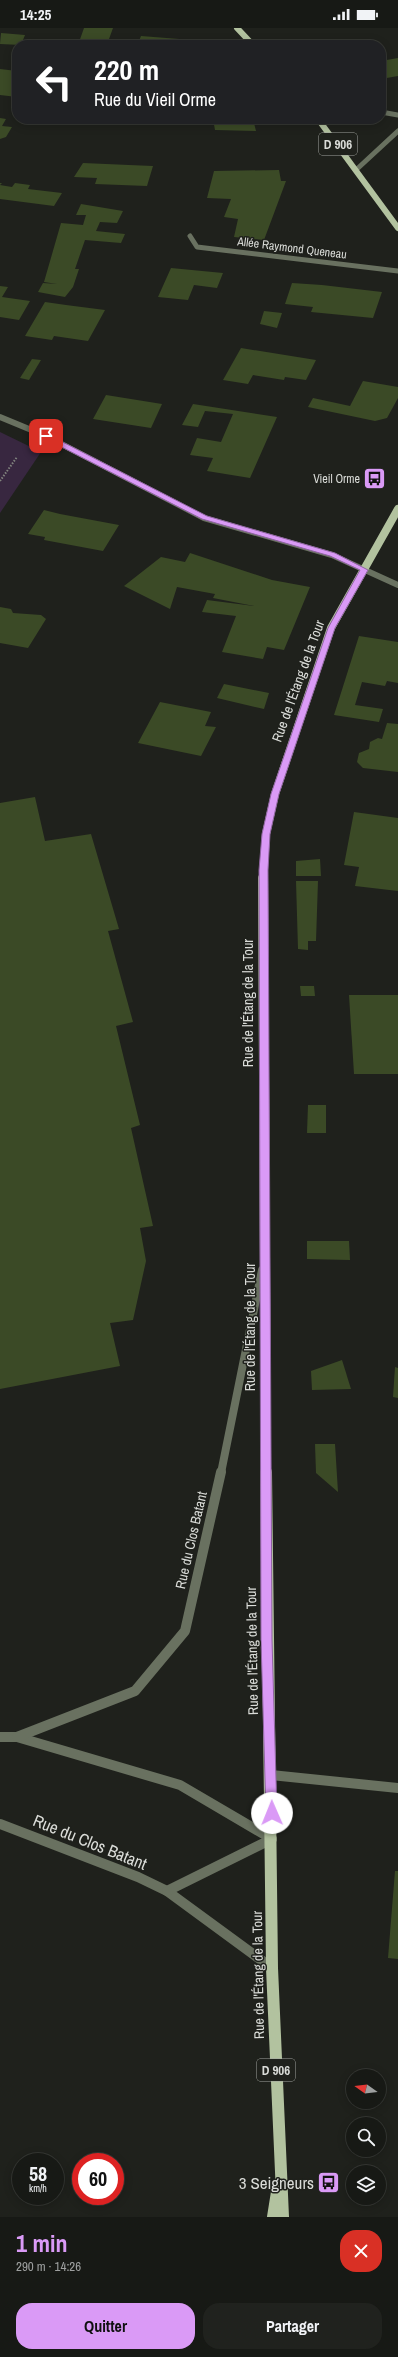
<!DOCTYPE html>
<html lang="fr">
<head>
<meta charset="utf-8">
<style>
  body { margin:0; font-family:"Archivo Narrow",sans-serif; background:#20221e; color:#f1f3f6; height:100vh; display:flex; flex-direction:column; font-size:15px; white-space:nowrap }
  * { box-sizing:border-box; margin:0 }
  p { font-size:13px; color:#9ea0a0 }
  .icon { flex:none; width:22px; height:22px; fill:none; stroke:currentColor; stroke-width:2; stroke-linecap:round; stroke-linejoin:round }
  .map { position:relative; height:2189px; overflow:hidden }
  .sheet { display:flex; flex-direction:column; background:#171915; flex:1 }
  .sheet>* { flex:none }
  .hud { position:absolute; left:12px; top:12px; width:374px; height:84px; border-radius:16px; box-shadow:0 2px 10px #0003,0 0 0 1px #363834; background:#202124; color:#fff; overflow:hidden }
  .needle { width:26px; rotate:284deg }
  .buttons { position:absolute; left:346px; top:2041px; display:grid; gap:8px }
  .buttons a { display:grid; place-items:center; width:40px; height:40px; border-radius:50%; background:#171915; box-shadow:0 2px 10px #0003,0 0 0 1px #363834; font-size:20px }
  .speed { position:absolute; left:12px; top:2125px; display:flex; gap:8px; font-size:20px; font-weight:700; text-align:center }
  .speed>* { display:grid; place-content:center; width:52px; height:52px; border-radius:50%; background:#171915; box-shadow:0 2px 10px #0003,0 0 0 1px #363834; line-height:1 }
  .speed small { font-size:10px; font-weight:400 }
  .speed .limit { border:6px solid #d22; background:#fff; color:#111 }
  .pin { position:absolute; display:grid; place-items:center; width:34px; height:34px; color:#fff; margin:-17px; border-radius:8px; box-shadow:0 2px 6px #0006 }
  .me { position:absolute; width:44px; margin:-22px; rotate:359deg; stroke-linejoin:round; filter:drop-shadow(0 0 3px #0008) }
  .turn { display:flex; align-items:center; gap:14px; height:84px; padding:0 16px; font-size:18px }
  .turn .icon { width:52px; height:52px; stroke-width:2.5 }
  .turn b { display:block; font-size:28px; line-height:34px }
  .round { display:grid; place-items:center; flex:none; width:42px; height:42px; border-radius:16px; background:#20221e }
  .overview { display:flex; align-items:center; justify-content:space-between; height:68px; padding:0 16px }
  h1 { font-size:24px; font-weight:700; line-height:30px; color:#da9af6 }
  .button { display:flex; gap:8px; margin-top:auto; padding:8px 16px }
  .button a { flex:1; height:46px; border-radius:16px; background:#da9af6; color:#111; font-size:16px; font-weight:700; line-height:46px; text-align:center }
  .button a+a { background:#20221e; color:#f1f3f6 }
  .status { display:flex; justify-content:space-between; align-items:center; height:28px; padding:0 20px; background:#171915; direction:ltr }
  .status svg { height:11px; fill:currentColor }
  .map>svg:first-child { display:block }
  .green { fill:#382740 }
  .building { fill:#3b4a26 }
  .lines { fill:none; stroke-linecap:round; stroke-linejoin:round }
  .path { stroke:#81837e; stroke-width:2; stroke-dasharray:1.5 1.5; stroke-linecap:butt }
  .street-far3 { stroke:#697160; stroke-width:5 }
  .street-far2 { stroke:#697160; stroke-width:6 }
  .street-far1 { stroke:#697160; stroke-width:8 }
  .street { stroke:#697160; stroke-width:10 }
  .primary-far3 { stroke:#b2c29f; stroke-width:6 }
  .primary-far2 { stroke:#b2c29f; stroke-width:8 }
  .primary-far1 { stroke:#b2c29f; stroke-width:10 }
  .primary { stroke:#b2c29f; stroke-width:12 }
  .route { fill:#da9af6; stroke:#8e64a0 }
  .labels { text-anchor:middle; stroke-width:3; stroke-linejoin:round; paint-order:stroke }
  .far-street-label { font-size:12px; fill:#dadcd8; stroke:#1f211c }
  .far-poi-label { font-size:12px; fill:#dadcd8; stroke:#1f211c; text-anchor:end }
  .shield { fill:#1f211c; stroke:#a2a4a0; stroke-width:1 }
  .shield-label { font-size:13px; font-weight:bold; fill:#dadcd8 }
  .street-label { font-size:14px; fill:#dadcd8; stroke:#1f211c }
  .near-street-label { font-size:17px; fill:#dadcd8; stroke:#1f211c }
  .near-poi-label { font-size:17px; fill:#dadcd8; stroke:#1f211c; text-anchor:end }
</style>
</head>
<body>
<div class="status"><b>14:25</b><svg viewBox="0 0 49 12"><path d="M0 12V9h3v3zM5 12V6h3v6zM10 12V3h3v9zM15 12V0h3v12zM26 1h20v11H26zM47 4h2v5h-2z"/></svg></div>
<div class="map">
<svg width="398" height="2189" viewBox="0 0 398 2189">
  <rect width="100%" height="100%" fill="#1f211c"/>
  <path class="green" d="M0,404L41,424L0,485Z"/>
  <g class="building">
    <path d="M84,0H113L109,11L139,13L141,8L205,13L204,17H78Z"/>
    <path d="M1,5L25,7L21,17L0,16Z"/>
    <path d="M398,30V48L381,51V33Z"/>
    <path d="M0,41L17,43V69L0,67Z"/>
    <path d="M0,90L6,91L2,98L12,99L6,109L0,111Z"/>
    <path d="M213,91H253L256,103L215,102Z"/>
    <path d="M83,135L129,137L153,138L147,158L95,156L97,150L74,149Z"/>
    <path d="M279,142L281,153H286L264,212L234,209L238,191L224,189L231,171L207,170L214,143Z"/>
    <path d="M0,155H2L0,157L12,159L15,155L30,157L28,161L62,165L54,178L0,171Z"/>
    <path d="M81,176L123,183L117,195L100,194L96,203L125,206L121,215L85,212L75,241H79L73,259L65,269L38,264L43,255L57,256L44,254L61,195L83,197L86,187H76Z"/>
    <path d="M171,240L223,245L217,260L194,257L188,272L158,269Z"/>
    <path d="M292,255L322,257L382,264L373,290L311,284L313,279L285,276Z"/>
    <path d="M0,258L8,259L2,269L30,273L19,292L0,289Z"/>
    <path d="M45,274L66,277L105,282L88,313L54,308L52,312L25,308Z"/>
    <path d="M264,283L282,285L277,300L260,296Z"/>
    <path d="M241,320L316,332L306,352L285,349L284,352L253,347L248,356L223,352Z"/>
    <path d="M32,331L41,332L29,352L20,350Z"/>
    <path d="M363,353L398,359V370L387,390L375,393L308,379L313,370L350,378Z"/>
    <path d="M106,367L162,376L151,400L93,391Z"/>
    <path d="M193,376L277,389L250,450L207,443L213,430L190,427L197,410L221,414L233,386L205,383L198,399L182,397Z"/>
    <path d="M44,482L60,486L119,497L103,523L44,512L45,509L28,506Z"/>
    <path d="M190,525L272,552L310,559L284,622L267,619L263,631L222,624L236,588L202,584L207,572L254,578L213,570L215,566L177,559L170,581L124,558L161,529L185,534Z"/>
    <path d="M0,579L11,581L13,585L41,587L46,591L28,620L0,615Z"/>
    <path d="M359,608L398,614V655L387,653L385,658L362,654L355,677L383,681L379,694L334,687Z"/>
    <path d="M224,656L269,665L264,681L217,670Z"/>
    <path d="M160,674L211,684L205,698L216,699L201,728L138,715Z"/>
    <path d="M387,695L398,696V744L363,740L357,734L359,725L369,721L370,714L378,710L382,711Z"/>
    <path d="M35,769L45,813L91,806L119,901L108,903L133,994L116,998L140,1097L131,1100L153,1198L140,1200L146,1233L133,1292L110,1295L120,1338L0,1361V775Z"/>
    <path d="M354,784L398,790V863L355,858L359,839L344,837Z"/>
    <path d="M320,831L321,848H296V833Z"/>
    <path d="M296,853H318L316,913H308V922L298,921Z"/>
    <path d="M300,958H314L315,968H301Z"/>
    <path d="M349,967H398V1046H354Z"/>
    <path d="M308,1077H326V1105H307Z"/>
    <path d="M307,1213H349L350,1232L307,1231Z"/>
    <path d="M342,1332L351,1361L312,1362L311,1343Z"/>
    <path d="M395,1339L398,1340V1370L393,1369Z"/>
    <path d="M315,1416H335L338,1464L316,1445Z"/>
    <path d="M395,1843H398V1931L388,1930Z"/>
  </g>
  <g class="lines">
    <path class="path" d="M0,453L17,429"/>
    <g class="street-far3">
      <path d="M381,84L398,87"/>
      <path d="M357,141L398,103"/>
      <path d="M190,208L197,219L398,243"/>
    </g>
    <path class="street-far2" d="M0,389L46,408L204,490L332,527L398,557"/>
    <path class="street-far1" d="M221,1445L262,1242"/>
    <g class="street">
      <path d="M0,1709H17L180,1757L272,1811"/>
      <path d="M17,1709L135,1663L185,1603L221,1444"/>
      <path d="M271,1747L398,1760"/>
      <path d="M0,1796L138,1849L167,1863L272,1940"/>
      <path d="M167,1863L272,1811"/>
    </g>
    <g class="primary-far3">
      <path d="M237,0L253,17"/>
      <path d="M318,91L398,200"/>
    </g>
    <path class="primary-far2" d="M263,851L266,806L275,766L331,600L398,481"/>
    <path class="primary-far1" d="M263,850L266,1445"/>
    <g class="primary">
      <path d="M266,1444L272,1940L283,2189"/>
      <path d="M273,2189L277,2164"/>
    </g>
  </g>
  <path class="route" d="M44,407H49L207,488L335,525L368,542L335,600L279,766L270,806L268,842L272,1612L277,1785L276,1789L272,1791L268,1789L266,1785L261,1612L259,842L262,806L271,766L328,600L360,542L330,528L202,491L44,410Z"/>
  <defs>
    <symbol id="bus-square" viewBox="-11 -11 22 22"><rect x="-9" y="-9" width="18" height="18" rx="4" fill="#da9af6" stroke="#1f211c"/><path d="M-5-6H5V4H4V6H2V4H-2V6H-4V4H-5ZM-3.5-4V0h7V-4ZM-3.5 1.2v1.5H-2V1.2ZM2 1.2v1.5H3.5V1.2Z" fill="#111"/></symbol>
  </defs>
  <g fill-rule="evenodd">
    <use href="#bus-square" x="362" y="438" width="25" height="25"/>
    <use href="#bus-square" x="316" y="2142" width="25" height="25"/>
  </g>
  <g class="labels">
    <g class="far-street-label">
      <text transform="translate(292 220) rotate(7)" y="4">Allée Raymond Queneau</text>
    </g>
    <g class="far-poi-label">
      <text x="360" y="455">Vieil Orme</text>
    </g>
    <g class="shield">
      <rect x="319" y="105" width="38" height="22" rx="3"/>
      <rect x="257" y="2031" width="38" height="22" rx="3"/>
    </g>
    <g class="shield-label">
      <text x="338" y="121">D 906</text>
      <text x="276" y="2047">D 906</text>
    </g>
    <g class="street-label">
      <text transform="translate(298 653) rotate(-70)" y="5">Rue de l'Étang de la Tour</text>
      <text transform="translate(248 975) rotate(-90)" y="5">Rue de l'Étang de la Tour</text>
      <text transform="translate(250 1299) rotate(-90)" y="5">Rue de l'Étang de la Tour</text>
      <text transform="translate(191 1512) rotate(-77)" y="5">Rue du Clos Batant</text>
      <text transform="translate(252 1623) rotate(-91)" y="5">Rue de l'Étang de la Tour</text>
      <text transform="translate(258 1947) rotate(-91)" y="5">Rue de l'Étang de la Tour</text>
    </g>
    <g class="near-street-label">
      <text transform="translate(90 1814) rotate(22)" y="6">Rue du Clos Batant</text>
    </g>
    <g class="near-poi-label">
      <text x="314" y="2161">3 Seigneurs</text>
    </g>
  </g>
</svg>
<div class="buttons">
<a><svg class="needle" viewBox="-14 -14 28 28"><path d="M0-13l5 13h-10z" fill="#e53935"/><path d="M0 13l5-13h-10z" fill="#9ea0a0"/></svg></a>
<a><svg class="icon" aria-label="search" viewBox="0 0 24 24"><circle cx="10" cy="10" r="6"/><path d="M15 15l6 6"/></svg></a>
<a><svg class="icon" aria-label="layers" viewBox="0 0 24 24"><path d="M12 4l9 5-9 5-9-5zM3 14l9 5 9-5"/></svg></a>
</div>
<div class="speed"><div>58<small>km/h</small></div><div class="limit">60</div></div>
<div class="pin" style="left:46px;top:408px;background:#d93025"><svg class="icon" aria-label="arrive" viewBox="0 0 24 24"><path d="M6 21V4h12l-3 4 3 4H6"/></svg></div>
<svg class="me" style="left:272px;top:1785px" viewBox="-20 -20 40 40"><circle r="19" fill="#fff"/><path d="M0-13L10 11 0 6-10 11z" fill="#da9af6"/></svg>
<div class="hud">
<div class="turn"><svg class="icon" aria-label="left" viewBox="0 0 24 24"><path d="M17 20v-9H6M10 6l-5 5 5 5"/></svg><div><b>220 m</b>Rue du Vieil Orme</div></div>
</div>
</div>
<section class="sheet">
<div class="overview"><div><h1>1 min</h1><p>290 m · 14:26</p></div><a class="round" style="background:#d93025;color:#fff"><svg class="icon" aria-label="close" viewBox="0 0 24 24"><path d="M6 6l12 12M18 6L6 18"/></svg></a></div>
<div class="button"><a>Quitter</a><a>Partager</a></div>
</section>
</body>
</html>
